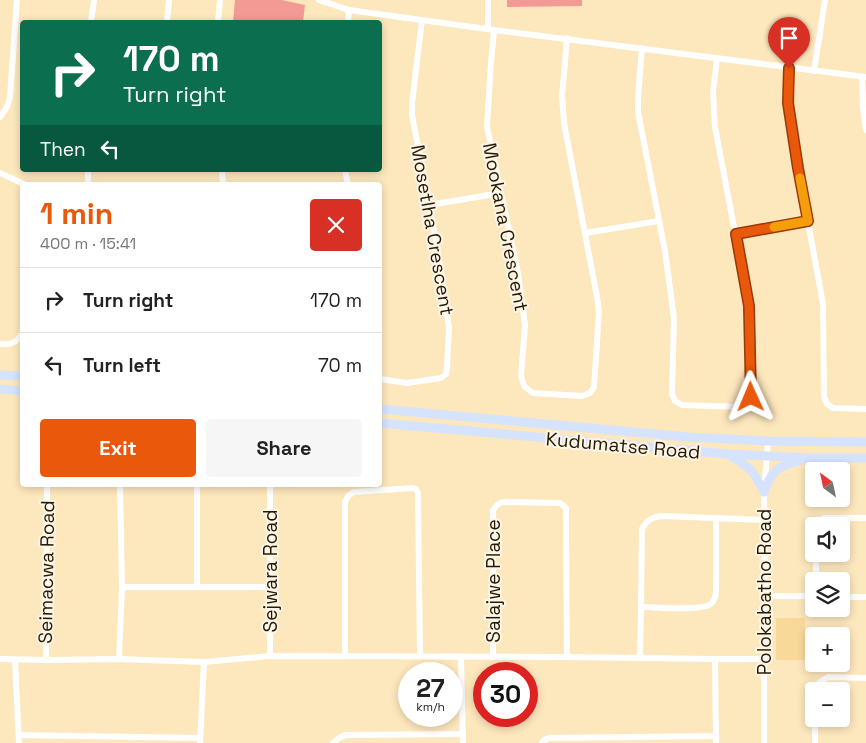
<!DOCTYPE html>
<html lang="en">
<head>
<meta charset="utf-8">
<style>
  body { margin:0; font-family:"Space Grotesk",sans-serif; background:#f6f6f6; color:#222; height:100vh; display:flex; flex-direction:column; font-size:19px; white-space:nowrap }
  * { box-sizing:border-box; margin:0 }
  p { font-size:16px; color:#767676 }
  .icon { flex:none; width:28px; height:28px; fill:none; stroke:currentColor; stroke-width:2; stroke-linecap:round; stroke-linejoin:round }
  .map { position:relative; flex:1; overflow:hidden }
  .drawer { position:absolute; left:20px; top:182px; width:362px; height:305px; display:flex; flex-direction:column; background:#fff; border-radius:5px; box-shadow:0 2px 8px #0003 }
  .drawer>* { flex:none }
  .hud { position:absolute; left:20px; top:20px; width:362px; height:152px; border-radius:5px; box-shadow:0 2px 8px #0003; background:#0b6e4f; color:#fff; overflow:hidden }
  .needle { width:32px; rotate:327deg }
  .controls { position:absolute; left:805px; top:462px; display:grid; gap:10px }
  .controls a { display:grid; place-items:center; width:45px; height:45px; border-radius:5px; background:#fff; box-shadow:0 2px 8px #0003; font-size:25px }
  .speed { position:absolute; left:398px; top:662px; display:flex; gap:10px; font-size:25px; font-weight:700; text-align:center }
  .speed>* { display:grid; place-content:center; width:65px; height:65px; border-radius:50%; background:#fff; box-shadow:0 2px 8px #0003; line-height:1 }
  .speed small { font-size:12px; font-weight:400 }
  .speed .limit { border:8px solid #d22; background:#fff; color:#111 }
  .pin { position:absolute; display:grid; place-items:center; width:42px; height:42px; color:#fff; margin:-51px -21px; border-radius:50% 50% 50% 0; rotate:-45deg; box-shadow:0 0 5px #0007 }
  .pin .icon { rotate:45deg }
  .me { position:absolute; width:55px; margin:-28px; rotate:359deg; stroke-linejoin:round; filter:drop-shadow(0 0 4px #0008) }
  .turn { display:flex; align-items:center; gap:18px; height:105px; padding:0 20px; font-size:22px }
  .turn .icon { width:65px; height:65px; stroke-width:2.5 }
  .turn b { display:block; font-size:35px; line-height:42px }
  .then { display:flex; align-items:center; height:48px; padding:0 20px; background:#0003; gap:10px; font-size:19px }
  .round { display:grid; place-items:center; flex:none; width:52px; height:52px; border-radius:5px; background:#f6f6f6 }
  .overview { display:flex; align-items:center; justify-content:space-between; height:85px; padding:0 20px }
  h1 { font-size:30px; font-weight:800; line-height:38px; color:#ea580c }
  .primary-button { display:flex; gap:10px; margin-top:auto; padding:10px 20px }
  .primary-button a { flex:1; height:58px; border-radius:5px; background:#ea580c; color:#fff; font-size:20px; font-weight:800; line-height:58px; text-align:center }
  .primary-button a+a { background:#f6f6f6; color:#222 }
  ul { padding:0; list-style:none }
  li { display:flex; align-items:center; gap:15px; height:65px; padding:0 20px; border-top:1px solid #e0e0e0 }
  li div { flex:1 }
  li b { display:block; font-size:19px }
  li em { font-style:normal }
  .map>svg:first-child { display:block }
  .built { fill:#f9d99a }
  .green { fill:#f49a94 }
  .lines { fill:none; stroke-linecap:round; stroke-linejoin:round }
  .minor { stroke:#fff; stroke-width:6 }
  .major { stroke:#d6e3fe; stroke-width:9 }
  .route-casing { stroke:#983908; stroke-width:12 }
  .route { stroke:#ea580c; stroke-width:9 }
  .slow { stroke:#f59e0b; stroke-width:9 }
  .labels { text-anchor:middle; stroke-width:4; stroke-linejoin:round; paint-order:stroke }
  .street-label { font-size:19px; fill:#271900; stroke:#fdf6e8 }
</style>
</head>
<body>
<div class="map">
<svg width="866" height="743" viewBox="0 0 866 743">
  <rect width="100%" height="100%" fill="#fde7bd"/>
  <rect class="built" x="776" y="618" width="29" height="42"/>
  <g class="green">
    <path d="M235,0H282L305,5L303,22H233Z"/>
    <path d="M507,0H582V6L507,7Z"/>
  </g>
  <g class="lines">
    <g class="minor">
      <path d="M319,0L349,10L494,30L866,77"/>
      <path d="M91,22L94,0"/>
      <path d="M167,22L169,0"/>
      <path d="M218,22L220,0"/>
      <path d="M348,22L349,10"/>
      <path d="M488,29V0"/>
      <path d="M494,30L491,62L487,127L518,273L525,325L521,376L524,386L533,393L582,396L590,393L594,387L599,312L597,297L564,123L562,96L567,38"/>
      <path d="M642,48L638,98V112L665,251L674,318L672,394L675,401L682,405L741,407L748,403L751,397L749,306L715,127L713,92L717,58"/>
      <path d="M789,68L788,103L798,168L823,304L824,397L827,404L833,408L866,409"/>
      <path d="M814,71L825,0"/>
      <path d="M862,77L863,108L866,130"/>
      <path d="M0,117L7,107L10,97L17,0"/>
      <path d="M88,170V185"/>
      <path d="M222,170L223,185"/>
      <path d="M345,170L348,185"/>
      <path d="M0,173L26,185"/>
      <path d="M429,205L501,193"/>
      <path d="M585,233L659,221"/>
      <path d="M736,234L808,221"/>
      <path d="M0,344C11,345 17,343 22,333"/>
      <path d="M380,379L407,383L441,378L446,374L447,368L449,328L437,246L412,115V103L422,20"/>
      <path d="M197,485V587"/>
      <path d="M270,485V656"/>
      <path d="M816,526L819,520L824,518H866"/>
      <path d="M816,581V554"/>
      <path d="M122,587H270"/>
      <path d="M765,596H814"/>
      <path d="M841,597H866"/>
      <path d="M641,607C655,607 703,612 712,603C716,599 716,593 716,588V518"/>
      <path d="M345,656V502L348,496L354,492L413,488L416,489L418,493L420,656"/>
      <path d="M461,657L463,743"/>
      <path d="M493,657V510L497,505L502,502L560,503L566,508L567,657"/>
      <path d="M640,657L641,607L642,529C647,520 652,517 662,516L764,520"/>
      <path d="M0,659L46,660L119,659L204,662L270,656L567,657L715,659H764"/>
      <path d="M119,659L122,587L120,485"/>
      <path d="M715,659L716,743"/>
      <path d="M15,660L19,743"/>
      <path d="M46,660L47,485"/>
      <path d="M816,691L819,683L828,677L866,678"/>
      <path d="M19,735L200,738"/>
      <path d="M200,743L204,662"/>
      <path d="M333,743L339,738L345,735L463,734"/>
      <path d="M542,743L544,740L549,738L716,736"/>
      <path d="M764,743V659L765,596L764,492L768,441"/>
      <path d="M815,743V719"/>
    </g>
    <g class="major">
      <path d="M0,375L22,376"/>
      <path d="M0,389L22,391"/>
      <path d="M380,409L688,437L768,441L866,442"/>
      <path d="M380,423L727,454L807,458H866"/>
      <path d="M729,455C750,467 753,470 764,492"/>
      <path d="M764,492C772,469 779,466 801,460"/>
    </g>
  </g>
  <g class="lines">
    <defs>
      <path id="route" d="M751,397L749,306L736,234L808,221L798,168L788,103L789,68"/>
    </defs>
    <use href="#route" class="route-casing"/>
    <use href="#route" class="route"/>
    <path class="slow" d="M774,227L808,221L800,178"/>
  </g>
  <g class="labels">
    <g class="street-label">
      <text transform="translate(506 227) rotate(79)" y="7">Mookana Crescent</text>
      <text transform="translate(433 230) rotate(80)" y="7">Mosetlha Crescent</text>
      <text transform="translate(623 445) rotate(5)" y="7">Kudumatse Road</text>
      <text transform="translate(270 571) rotate(-90)" y="7">Sejwara Road</text>
      <text transform="translate(46 572) rotate(-89)" y="7">Seimacwa Road</text>
      <text transform="translate(493 581) rotate(-90)" y="7">Salajwe Place</text>
      <text transform="translate(764 592) rotate(-90)" y="7">Polokabatho Road</text>
    </g>
  </g>
</svg>
<div class="controls">
<a><svg class="needle" viewBox="-14 -14 28 28"><path d="M0-13l5 13h-10z" fill="#e53935"/><path d="M0 13l5-13h-10z" fill="#767676"/></svg></a>
<a><svg class="icon" aria-label="sound" viewBox="0 0 24 24"><path d="M4 9h4l5-4v14l-5-4H4zM17 9q2 3 0 6"/></svg></a>
<a><svg class="icon" aria-label="layers" viewBox="0 0 24 24"><path d="M12 4l9 5-9 5-9-5zM3 14l9 5 9-5"/></svg></a>
<a>+</a>
<a>−</a>
</div>
<div class="speed"><div>27<small>km/h</small></div><div class="limit">30</div></div>
<div class="pin" style="left:789px;top:68px;background:#d93025"><svg class="icon" aria-label="arrive" viewBox="0 0 24 24"><path d="M6 21V4h12l-3 4 3 4H6"/></svg></div>
<svg class="me" style="left:751px;top:397px" viewBox="-20 -20 40 40"><path d="M0-17L14 15 0 8-14 15z" fill="#ea580c" stroke="#fff" stroke-width="4"/></svg>
<div class="hud">
<div class="turn"><svg class="icon" aria-label="right" viewBox="0 0 24 24"><path d="M7 20v-9h11M14 6l5 5-5 5"/></svg><div><b>170 m</b>Turn right</div></div>
<div class="then">Then<svg class="icon" aria-label="left" viewBox="0 0 24 24"><path d="M17 20v-9H6M10 6l-5 5 5 5"/></svg></div>
</div>
<section class="drawer">
<div class="overview"><div><h1>1 min</h1><p>400 m · 15:41</p></div><a class="round" style="background:#d93025;color:#fff"><svg class="icon" aria-label="close" viewBox="0 0 24 24"><path d="M6 6l12 12M18 6L6 18"/></svg></a></div>
<ul>
<li><svg class="icon" aria-label="right" viewBox="0 0 24 24"><path d="M7 20v-9h11M14 6l5 5-5 5"/></svg><div><b>Turn right</b></div><em>170 m</em></li>
<li><svg class="icon" aria-label="left" viewBox="0 0 24 24"><path d="M17 20v-9H6M10 6l-5 5 5 5"/></svg><div><b>Turn left</b></div><em>70 m</em></li>
</ul>
<div class="primary-button"><a>Exit</a><a>Share</a></div>
</section>
</div>
</body>
</html>
